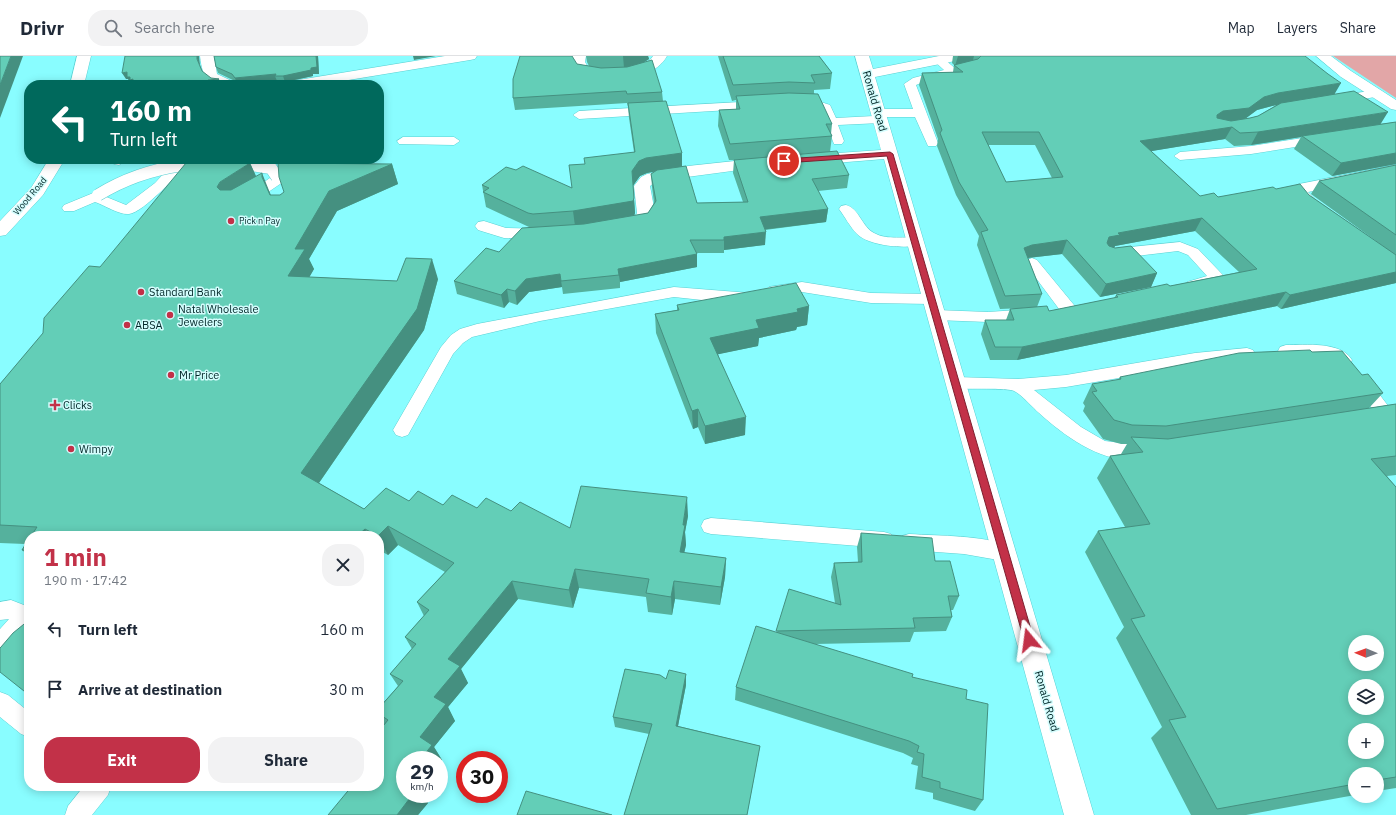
<!DOCTYPE html>
<html lang="en">
<head>
<meta charset="utf-8">
<style>
  body { margin:0; font-family:"IBM Plex Sans",sans-serif; background:#f2f2f3; color:#1f2937; height:100vh; display:flex; flex-direction:column; font-size:15px; white-space:nowrap }
  * { box-sizing:border-box; margin:0 }
  p { font-size:13px; color:#747a83 }
  .icon { flex:none; width:22px; height:22px; fill:none; stroke:currentColor; stroke-width:2; stroke-linecap:round; stroke-linejoin:round }
  .map { position:relative; flex:1; overflow:hidden }
  .details { position:absolute; left:24px; top:475px; width:360px; height:260px; display:flex; flex-direction:column; background:#fff; border-radius:16px; box-shadow:0 2px 10px #0003 }
  .details>* { flex:none }
  .banner { position:absolute; left:24px; top:24px; width:360px; height:84px; border-radius:16px; box-shadow:0 2px 10px #0003; background:#00695c; color:#fff; overflow:hidden }
  .needle { width:26px; rotate:271deg }
  .controls { position:absolute; left:1348px; top:579px; display:grid; gap:8px }
  .controls a { display:grid; place-items:center; width:36px; height:36px; border-radius:50%; background:#fff; box-shadow:0 2px 10px #0003; font-size:20px }
  .speed { position:absolute; left:396px; top:695px; display:flex; gap:8px; font-size:20px; font-weight:700; text-align:center }
  .speed>* { display:grid; place-content:center; width:52px; height:52px; border-radius:50%; background:#fff; box-shadow:0 2px 10px #0003; line-height:1 }
  .speed small { font-size:10px; font-weight:400 }
  .speed .limit { border:6px solid #d22; background:#fff; color:#111 }
  .pin { position:absolute; display:grid; place-items:center; width:34px; height:34px; color:#fff; margin:-17px; border:2px solid #fff; border-radius:50%; box-shadow:0 1px 4px #0007 }
  .me { position:absolute; width:44px; margin:-22px; rotate:344deg; stroke-linejoin:round; filter:drop-shadow(0 0 3px #0008) }
  .turn { display:flex; align-items:center; gap:14px; height:84px; padding:0 20px; font-size:18px }
  .turn .icon { width:52px; height:52px; stroke-width:2.5 }
  .turn b { display:block; font-size:28px; line-height:34px }
  .round { display:grid; place-items:center; flex:none; width:42px; height:42px; border-radius:16px; background:#f2f2f3 }
  .overview { display:flex; align-items:center; justify-content:space-between; height:68px; padding:0 20px }
  h1 { font-size:24px; font-weight:700; line-height:30px; color:#c23148 }
  .button { display:flex; gap:8px; margin-top:auto; padding:8px 20px }
  .button a { flex:1; height:46px; border-radius:16px; background:#c23148; color:#fff; font-size:16px; font-weight:700; line-height:46px; text-align:center }
  .button a+a { background:#f2f2f3; color:#1f2937 }
  ul { padding:0; list-style:none }
  li { display:flex; align-items:center; gap:12px; height:60px; padding:0 20px }
  li div { flex:1 }
  li b { display:block; font-size:15px }
  li em { font-style:normal }
  header { display:flex; align-items:center; gap:24px; box-sizing:border-box; height:56px; padding:0 20px; background:#fff; border-bottom:1px solid #e0e1e3 }
  header strong { font-size:19px }
  nav { display:flex; gap:22px; margin-inline-start:auto; font-size:14px }
  .search { width:280px; height:36px; background:#f2f2f3; display:flex; align-items:center; gap:10px; box-sizing:border-box; padding:0 14px; border-radius:16px; color:#747a83; font-size:15px }
  .map>svg:first-child { display:block }
  .green { fill:#e2a6a7 }
  .lines { fill:none; stroke-linecap:round; stroke-linejoin:round }
  .service-casing { stroke:#5ad0d2; stroke-width:1 }
  .minor-casing { stroke:#5ad0d2; stroke-width:1 }
  .tertiary-casing { stroke:#5ad0d2; stroke-width:1 }
  .service { fill:#fff; fill-rule:evenodd }
  .minor { fill:#fff; fill-rule:evenodd }
  .tertiary { fill:#fff; fill-rule:evenodd }
  .service-bridge-casing { stroke:#5ad0d2; stroke-width:13; stroke-linecap:butt }
  .service-bridge { stroke:#fff; stroke-width:12 }
  .wall { fill:#55b19d; fill-rule:evenodd }
  .shaded-wall { fill:#459080 }
  .building { fill:#63ceb7; stroke:#459080; fill-rule:evenodd }
  .route { fill:#c23148; stroke:#7e202f }
  .poi-dot { fill:#c23148; stroke:#d4fdfd; stroke-width:1.5 }
  .labels { text-anchor:middle; stroke-width:3; stroke-linejoin:round; paint-order:stroke }
  .far-street-label { font-size:9px; fill:#002627; stroke:#d4fdfd }
  .far-poi-label { font-size:9px; fill:#002627; stroke:#d4fdfd; text-anchor:start }
  .street-label { font-size:11px; fill:#002627; stroke:#d4fdfd }
  .poi-label { font-size:11px; fill:#002627; stroke:#d4fdfd; text-anchor:start }
</style>
</head>
<body>
<header>
<strong>Drivr</strong>
<div class="search"><svg class="icon" aria-label="search" viewBox="0 0 24 24"><circle cx="10" cy="10" r="6"/><path d="M15 15l6 6"/></svg>Search here</div>
<nav><a>Map</a><a>Layers</a><a>Share</a></nav>
</header>
<div class="map">
<svg width="1396" height="759" viewBox="0 0 1396 759">
  <rect width="100%" height="100%" fill="#89fdff"/>
  <path class="green" d="M1333,0H1396V42Z"/>
  <g class="lines">
    <defs>
      <g id="service">
        <path d="M939,1L943,2L957,14L959,16L957,18L921,27L916,29L938,87L936,90H928L915,61H884L886,63L884,66L880,67L838,69L844,85L842,88H834L821,54L801,52L795,48C802,40 822,46 830,49L836,62L874,60L872,57L878,53H913L904,28L913,22L944,14L933,4Z"/>
        <path d="M1376,34L1380,36L1382,38L1380,40L1337,48L1331,44L1337,40Z"/>
        <path d="M759,45L763,46L765,49L763,52L579,63L573,59L579,55Z"/>
        <path d="M1322,79L1328,83L1326,86L1251,98L1180,104L1174,100L1180,96L1251,90Z"/>
        <path d="M403,81H454L460,85L454,89L399,88L397,85Z"/>
        <path d="M113,103H125V105L119,109L114,108Z"/>
        <path d="M177,103H190C182,115 143,157 129,158C119,159 104,149 95,146L74,155H64L62,152L64,149L98,135L103,136L104,140L126,149L155,127Z"/>
        <path d="M278,119L283,120L285,123L283,126L252,147H242L240,144L242,141L273,120Z"/>
        <path d="M846,149C859,152 862,171 874,177C888,185 905,179 920,183L922,186L920,189C905,193 869,190 857,178C850,171 845,161 839,153L841,150Z"/>
        <path d="M1180,186L1198,193L1220,216L1223,219L1218,227L1192,234L1187,232L1184,229L1187,226L1207,220L1188,199L1178,195L1111,203L1106,201L1104,198L1106,195L1111,193Z"/>
        <path d="M1032,202L1037,204L1074,249L1076,253L1074,257L1068,258L1062,257L1027,210L1025,207L1027,204Z"/>
        <path d="M802,226L871,237L932,238L937,239L940,243L937,247L932,248L871,247L802,236L774,239L769,237L766,234L769,231Z"/>
        <path d="M674,231L750,237L753,241L750,245L721,246L674,241L540,265L472,281L463,287L453,298L408,379L402,381L396,379L393,374L441,291L451,279L460,273L477,268Z"/>
        <path d="M1031,253L1037,254L1039,258L1037,262L988,266L936,264L930,263L928,259L930,255L936,254L988,256Z"/>
        <path d="M1286,289C1305,289 1341,285 1352,304L1350,308L1344,310L1324,301L1280,299L1278,295L1280,291Z"/>
        <path d="M1247,292L1253,294L1255,298L1253,302L1195,309L1066,331L1034,334L1081,371L1105,385L1153,391L1156,396L1153,401C1111,414 1069,384 1039,357C1033,352 1021,338 1014,335C1008,332 966,333 956,333L950,331L947,327L950,323L956,321L1018,323L1066,319L1195,297Z"/>
        <path d="M1361,320L1367,322L1392,355L1385,366L1366,372L1360,370L1357,365L1360,360L1374,355L1352,326L1355,322Z"/>
        <path d="M711,462L884,476L891,478L894,484L891,490L884,492L711,478L704,476L701,470L704,464Z"/>
        <path d="M909,478C942,480 980,479 1011,490L1014,496L1011,502L1004,505L964,498L909,494L902,492L899,486L902,480Z"/>
        <path d="M11,544L29,551V571L8,596L0,599V573L9,563L0,564V546Z"/>
        <path d="M0,636L8,639L29,656V681L21,678L0,661Z"/>
        <path d="M84,730H111L108,739L92,759H65L68,750Z"/>
      </g>
      <g id="minor">
        <path d="M77,0H91L84,29H70Z"/>
        <path d="M200,0H214L217,18L234,26L236,29C211,29 203,27 200,0Z"/>
        <path d="M445,0H477L475,3L470,4L318,29H285L287,26L292,25Z"/>
        <path d="M572,0H586L585,6L589,13C606,15 644,16 653,0H667C652,27 606,26 579,19L571,6Z"/>
        <path d="M855,0H869L873,13L939,0H967L965,3L875,21L1094,759H1064L884,103L810,109L804,107L802,104L804,101L810,99L881,94Z"/>
        <path d="M763,102L769,104L771,107L769,110L657,125L650,130L655,157L648,169L621,174L615,173L612,169L615,165L635,161L637,157L634,130L641,121L647,118L688,110Z"/>
        <path d="M49,103H65L43,139L6,179L0,180V165L31,132Z"/>
        <path d="M1396,109V119L1308,136L1324,152L1322,156C1309,159 1297,148 1291,137L1293,131L1299,128Z"/>
        <path d="M484,165L506,172L545,173L551,174L554,178L551,182L545,183L504,182L478,174L475,170L478,166Z"/>
      </g>
      <path id="tertiary" d="M1316,0H1331L1351,15L1396,44V54L1391,53L1341,21Z"/>
    </defs>
    <use href="#service" class="service-casing"/>
    <use href="#minor" class="minor-casing"/>
    <use href="#tertiary" class="tertiary-casing"/>
    <use href="#service" class="service"/>
    <use href="#minor" class="minor"/>
    <use href="#tertiary" class="tertiary"/>
    <defs>
      <path id="service-bridge" d="M98,139C150,107 211,101 271,112L277,121"/>
    </defs>
    <use href="#service-bridge" class="service-bridge-casing"/>
    <use href="#service-bridge" class="service-bridge"/>
  </g>
  <g class="wall">
    <path d="M214,0H318L319,18H313V20L285,26L278,27L277,25L237,28L235,25L218,17L216,11Z"/>
    <path d="M586,0H648L649,3L643,7L662,36L663,45L682,97V110L697,147L743,146L733,117L734,104H729L718,70L719,54L736,53V44L732,45L718,0H819L832,17L830,33L814,34V37L832,68L831,78L832,80L830,96L849,119L847,132L818,135L828,153L826,166L765,174V189L724,194V197H697V211L620,226V232L563,238L562,231L529,236L517,249L509,246L504,252L457,238L454,225L499,196L529,171L486,151L482,129L572,132L585,108L634,96L629,62L628,51L627,47L515,54L513,42L577,8L589,10L587,6ZM655,115L651,118L652,131L654,147L648,157L634,160L635,157L633,129L640,120L647,117Z"/>
    <path d="M953,0H1305L1335,38L1380,68L1396,66V108L1332,120L1294,93L1301,81L1251,89L1234,90L1225,83L1151,95L1200,140L1218,141L1276,133L1309,139L1383,190L1311,138L1319,125L1396,109V227L1281,253L1277,250L1017,304H990L981,278L985,264H1006L1010,253L1026,252L1000,253L977,189L979,180L956,139L937,90L938,83L919,29L922,17L953,16L954,9L952,7ZM1278,48L1258,60L1250,62L1245,63L1257,54L1272,50ZM988,89H1035L1052,122L1006,126ZM1195,175L1239,216L1170,230L1116,239L1114,242L1049,255L1037,251L1042,238L1028,202L1062,198L1100,241L1151,231L1157,217L1114,192L1115,190Z"/>
    <path d="M250,107L256,120L270,137L271,139H280L392,108L398,128L337,155L309,203L314,213L309,221L397,225L438,223L424,274L319,427L364,453L409,445L443,449L511,455L570,472L688,460L685,476L686,489L684,497L726,502L725,521L720,549L675,543L672,559L648,556L646,541L579,532L573,552L518,543L461,613L468,627L448,651L455,665L434,691L442,704L405,738H421L428,747L418,759H328L379,730L384,668L379,661V652L398,630L390,618L412,593L405,581L424,560L417,546L445,516L398,489L388,499L379,494V480H29V500L22,494L25,488L0,487V328L100,211Z"/>
    <path d="M677,249L809,250L807,269L797,271L796,274L759,282L758,290L718,298L745,379L705,388L698,371L693,373L656,277L655,258L677,254Z"/>
    <path d="M1312,296L1362,319L1383,337L1369,352L1396,348V419L1387,420L1396,431V732L1377,735V718H1355V739L1246,759H1191L1151,682L1162,671L1116,582L1124,571L1085,496L1098,475L1125,471L1097,422L1110,400L1121,398L1127,388H1121L1103,383L1083,355L1085,350L1083,347L1092,328L1118,324L1120,321Z"/>
    <path d="M861,477L935,505L959,540L953,554H951L952,561L946,575L914,576L910,586L815,588L912,621L966,643L983,744L975,755L933,743V737L915,733L918,710L911,708L913,702L903,697L735,644L736,631L776,576L835,547L831,521L834,507L858,506L857,491Z"/>
    <path d="M686,618V629L678,670L760,690L747,759H624L649,678L615,671L613,661L666,623Z"/>
  </g>
  <g class="shaded-wall">
    <path d="M11,0H23L0,62V29Z"/>
    <path d="M197,0H199L200,9L205,22L197,3Z"/>
    <path d="M316,0H318L319,18H313V20L285,26L283,20Z"/>
    <path d="M413,0H436L414,4Z"/>
    <path d="M623,0H648L649,3L641,8L624,12Z"/>
    <path d="M958,0H974L972,8L955,10Z"/>
    <path d="M127,16L133,23L132,27L130,28L128,23H126L122,17Z"/>
    <path d="M276,18L275,20L277,25L237,28L235,22Z"/>
    <path d="M219,23L221,29H208V24Z"/>
    <path d="M1341,27L1334,39L1272,50L1257,54L1242,65L1211,72L1217,59L1223,55L1264,41L1278,37Z"/>
    <path d="M1388,56L1380,69L1302,80L1301,81L1251,89L1258,76Z"/>
    <path d="M1232,71L1225,83L1134,98L1140,85Z"/>
    <path d="M682,97V111L647,117L640,120L633,130L632,115L639,105L646,102Z"/>
    <path d="M1396,97V108L1332,120L1341,107Z"/>
    <path d="M250,107L259,127L227,151L217,131L220,126Z"/>
    <path d="M392,108L398,128L337,155L309,203L314,213L298,241L288,220L295,193L329,135Z"/>
    <path d="M262,117L270,137L271,142L262,121Z"/>
    <path d="M634,142L635,157L634,160L575,170L573,155Z"/>
    <path d="M828,153L826,166L759,174L760,161Z"/>
    <path d="M1202,162L1195,175L1115,190L1114,192L1101,200L1109,181L1118,177Z"/>
    <path d="M766,176L765,189L724,194V181Z"/>
    <path d="M1067,184L1062,198L1027,202L1024,192L1032,189Z"/>
    <path d="M697,198V211L620,226L618,213Z"/>
    <path d="M432,203L438,223L424,274L312,437L301,417Z"/>
    <path d="M1396,216V227L1281,253L1290,239Z"/>
    <path d="M1157,217L1151,231L1100,241L1106,228Z"/>
    <path d="M560,218L562,231L529,236L517,249L515,235L526,223Z"/>
    <path d="M507,233L509,246L504,252L501,239Z"/>
    <path d="M1286,236L1277,250L1017,304L1022,291Z"/>
    <path d="M809,250L807,269L797,271L796,274L759,282L758,290L710,300V282L756,264L797,253Z"/>
    <path d="M698,353V371L693,373L692,355Z"/>
    <path d="M746,361L745,379L705,388V370Z"/>
    <path d="M687,441L688,460L685,476L686,489L680,515V496L683,469Z"/>
    <path d="M388,470L398,489L388,499L379,482V480H378Z"/>
    <path d="M365,473L369,480H357Z"/>
    <path d="M726,502L725,521L720,549L721,531Z"/>
    <path d="M575,513L579,532L573,552L569,534Z"/>
    <path d="M512,525L518,543L461,613L468,627L448,651L455,665L434,691L442,704L439,708V704H420V681L448,603Z"/>
    <path d="M674,525L675,543L672,559L671,541Z"/>
    <path d="M686,618V629L676,680V670Z"/>
    <path d="M413,738H421L428,747L418,759H397Z"/>
  </g>
  <g class="building">
    <path d="M0,0H11L0,29Z"/>
    <path d="M125,0H197V3L202,15L211,22L219,23L208,24V29H132L133,23L130,24V21H127V16L122,17Z"/>
    <path d="M214,0H316L317,11L311,12V14L283,20H275L276,18L235,22L232,18L216,11Z"/>
    <path d="M520,0H572L577,8L601,12L627,11L652,4L662,36L627,38L626,35L513,42V23Z"/>
    <path d="M723,0H819L832,17L811,19L815,27L789,26L733,29Z"/>
    <path d="M981,0H1305L1328,18L1341,27L1278,37L1264,41L1249,52L1223,55L1217,59V62L1231,65L1250,62L1258,60L1281,47L1354,35L1388,56L1258,76L1240,77L1232,71L1140,85L1200,140L1214,137L1218,141L1273,131L1276,133L1300,128L1309,139L1396,199V216L1290,239L1286,236L1022,291H995L985,264H1014L1010,253L1047,250L1049,255L1118,241L1116,239L1167,228L1170,230L1257,213L1202,162L1118,177L1120,179L1109,181L1107,187L1109,190L1115,192L1131,190L1157,217L1106,228L1067,184L1032,189L1024,192L1042,238L1005,240L981,176L988,174L959,126L940,77L942,74L922,17L963,16L954,9L978,3ZM982,76H1039L1063,121L1006,126Z"/>
    <path d="M789,37L818,38L832,68H826L832,80L730,88L719,54L740,53L736,40Z"/>
    <path d="M666,45L682,97L646,102L639,105L632,115L634,142L633,145L573,155L533,158L528,157L483,136L489,132L482,129L506,111L516,114L523,110L572,132L569,109L585,108L584,102L635,96L628,47Z"/>
    <path d="M1396,66V97L1341,107L1302,80Z"/>
    <path d="M837,95L849,119L812,123L828,153L760,161L766,176L724,181V184H690L697,198L618,213L619,219L561,225L560,218L526,223L515,235L507,233L501,239L454,225L486,192L499,196L522,172L584,168L648,157L656,145L651,118L657,114L686,110L697,147L748,146L734,104Z"/>
    <path d="M186,107H250L220,126L217,131L220,134H231L262,117V121L270,139H280L284,136L279,121L278,107L392,108L329,135L295,193H305L288,220L397,225L406,202L432,203L417,253L301,417L364,453L386,432L409,445L418,435L443,449L452,439L477,452L486,442L511,455L520,446L570,472L581,430L687,441L683,469H685L680,496L726,502L721,531L674,525L671,541L646,537L649,523L575,513L569,534L512,525L448,603L460,610L434,641L446,648L420,681L432,689L420,704H405V738H413L397,759H328L352,730H379V675L388,664L379,658V652L403,625L390,618L416,588L405,581L429,554L417,546L454,507L388,470L378,480L365,473L357,480H31L37,471L0,469V328L43,277L44,262L89,210L100,211Z"/>
    <path d="M1396,109V179L1319,125Z"/>
    <path d="M796,227L809,250L797,253L798,256L756,264L759,272L710,282L746,361L705,370L698,353L692,355L655,258L679,254L677,249Z"/>
    <path d="M1310,294L1312,296L1342,295L1362,319L1368,318L1383,337L1166,370L1132,369L1114,364L1092,336L1097,335L1092,328L1121,323L1120,321L1239,297Z"/>
    <path d="M1396,348V400L1371,403L1396,431V721L1377,724V718H1355V728L1217,753L1169,664L1186,661L1131,563L1145,560L1098,475L1150,468L1110,400L1143,396L1131,381L1168,383ZM1355,586H1377V608H1355ZM1355,630H1377V652H1355ZM1355,674H1377V696H1355Z"/>
    <path d="M861,477L932,482L935,505H950L959,540H948L952,561L913,562L915,572L776,575L789,533L841,549L834,507L862,506Z"/>
    <path d="M29,483V494H22Z"/>
    <path d="M29,564V639L0,616V592L1,591L13,577Z"/>
    <path d="M756,570L913,618L912,621L967,634L966,643L988,648L983,744L940,732V726L922,721L924,698L917,696L919,690L909,685L736,631Z"/>
    <path d="M625,613L660,619L666,623L669,614L686,618L676,670L760,690L747,759H624L652,668L613,661Z"/>
    <path d="M526,735L612,759H517Z"/>
  </g>
  <path class="route" d="M890,96L893,98L1034,584L1033,587L1029,589L1025,587L1024,584L887,100L784,107L780,105L784,103Z"/>
  <g class="poi-dot">
    <circle cx="231" cy="165" r="4"/>
    <circle cx="141" cy="236" r="4"/>
    <circle cx="170" cy="259" r="4"/>
    <circle cx="127" cy="269" r="4"/>
    <circle cx="171" cy="319" r="4"/>
    <path d="M53 343h4v4h4v4h-4v4h-4v-4h-4v-4h4z"/>
    <circle cx="71" cy="393" r="4"/>
  </g>
  <g class="labels">
    <g class="far-street-label">
      <text transform="translate(30 140) rotate(-50)" y="3">Wood Road</text>
    </g>
    <g class="far-poi-label">
      <text x="239" y="168">Pick n Pay</text>
    </g>
    <g class="street-label">
      <text transform="translate(875 45) rotate(74)" y="4">Ronald Road</text>
      <text transform="translate(1047 645) rotate(74)" y="4">Ronald Road</text>
    </g>
    <g class="poi-label">
      <text x="149" y="240">Standard Bank</text>
      <text x="178" y="257">Natal Wholesale<tspan x="178" dy="13">Jewelers</tspan></text>
      <text x="135" y="273">ABSA</text>
      <text x="179" y="323">Mr Price</text>
      <text x="63" y="353">Clicks</text>
      <text x="79" y="397">Wimpy</text>
    </g>
  </g>
</svg>
<div class="controls">
<a><svg class="needle" viewBox="-14 -14 28 28"><path d="M0-13l5 13h-10z" fill="#e53935"/><path d="M0 13l5-13h-10z" fill="#747a83"/></svg></a>
<a><svg class="icon" aria-label="layers" viewBox="0 0 24 24"><path d="M12 4l9 5-9 5-9-5zM3 14l9 5 9-5"/></svg></a>
<a>+</a>
<a>−</a>
</div>
<div class="speed"><div>29<small>km/h</small></div><div class="limit">30</div></div>
<div class="pin" style="left:784px;top:105px;background:#d93025"><svg class="icon" aria-label="arrive" viewBox="0 0 24 24"><path d="M6 21V4h12l-3 4 3 4H6"/></svg></div>
<svg class="me" style="left:1029px;top:584px" viewBox="-20 -20 40 40"><path d="M0-17L14 15 0 8-14 15z" fill="#c23148" stroke="#fff" stroke-width="4"/></svg>
<div class="banner">
<div class="turn"><svg class="icon" aria-label="left" viewBox="0 0 24 24"><path d="M17 20v-9H6M10 6l-5 5 5 5"/></svg><div><b>160 m</b>Turn left</div></div>
</div>
<section class="details">
<div class="overview"><div><h1>1 min</h1><p>190 m · 17:42</p></div><a class="round"><svg class="icon" aria-label="close" viewBox="0 0 24 24"><path d="M6 6l12 12M18 6L6 18"/></svg></a></div>
<ul>
<li><svg class="icon" aria-label="left" viewBox="0 0 24 24"><path d="M17 20v-9H6M10 6l-5 5 5 5"/></svg><div><b>Turn left</b></div><em>160 m</em></li>
<li><svg class="icon" aria-label="arrive" viewBox="0 0 24 24"><path d="M6 21V4h12l-3 4 3 4H6"/></svg><div><b>Arrive at destination</b></div><em>30 m</em></li>
</ul>
<div class="button"><a>Exit</a><a>Share</a></div>
</section>
</div>
</body>
</html>
